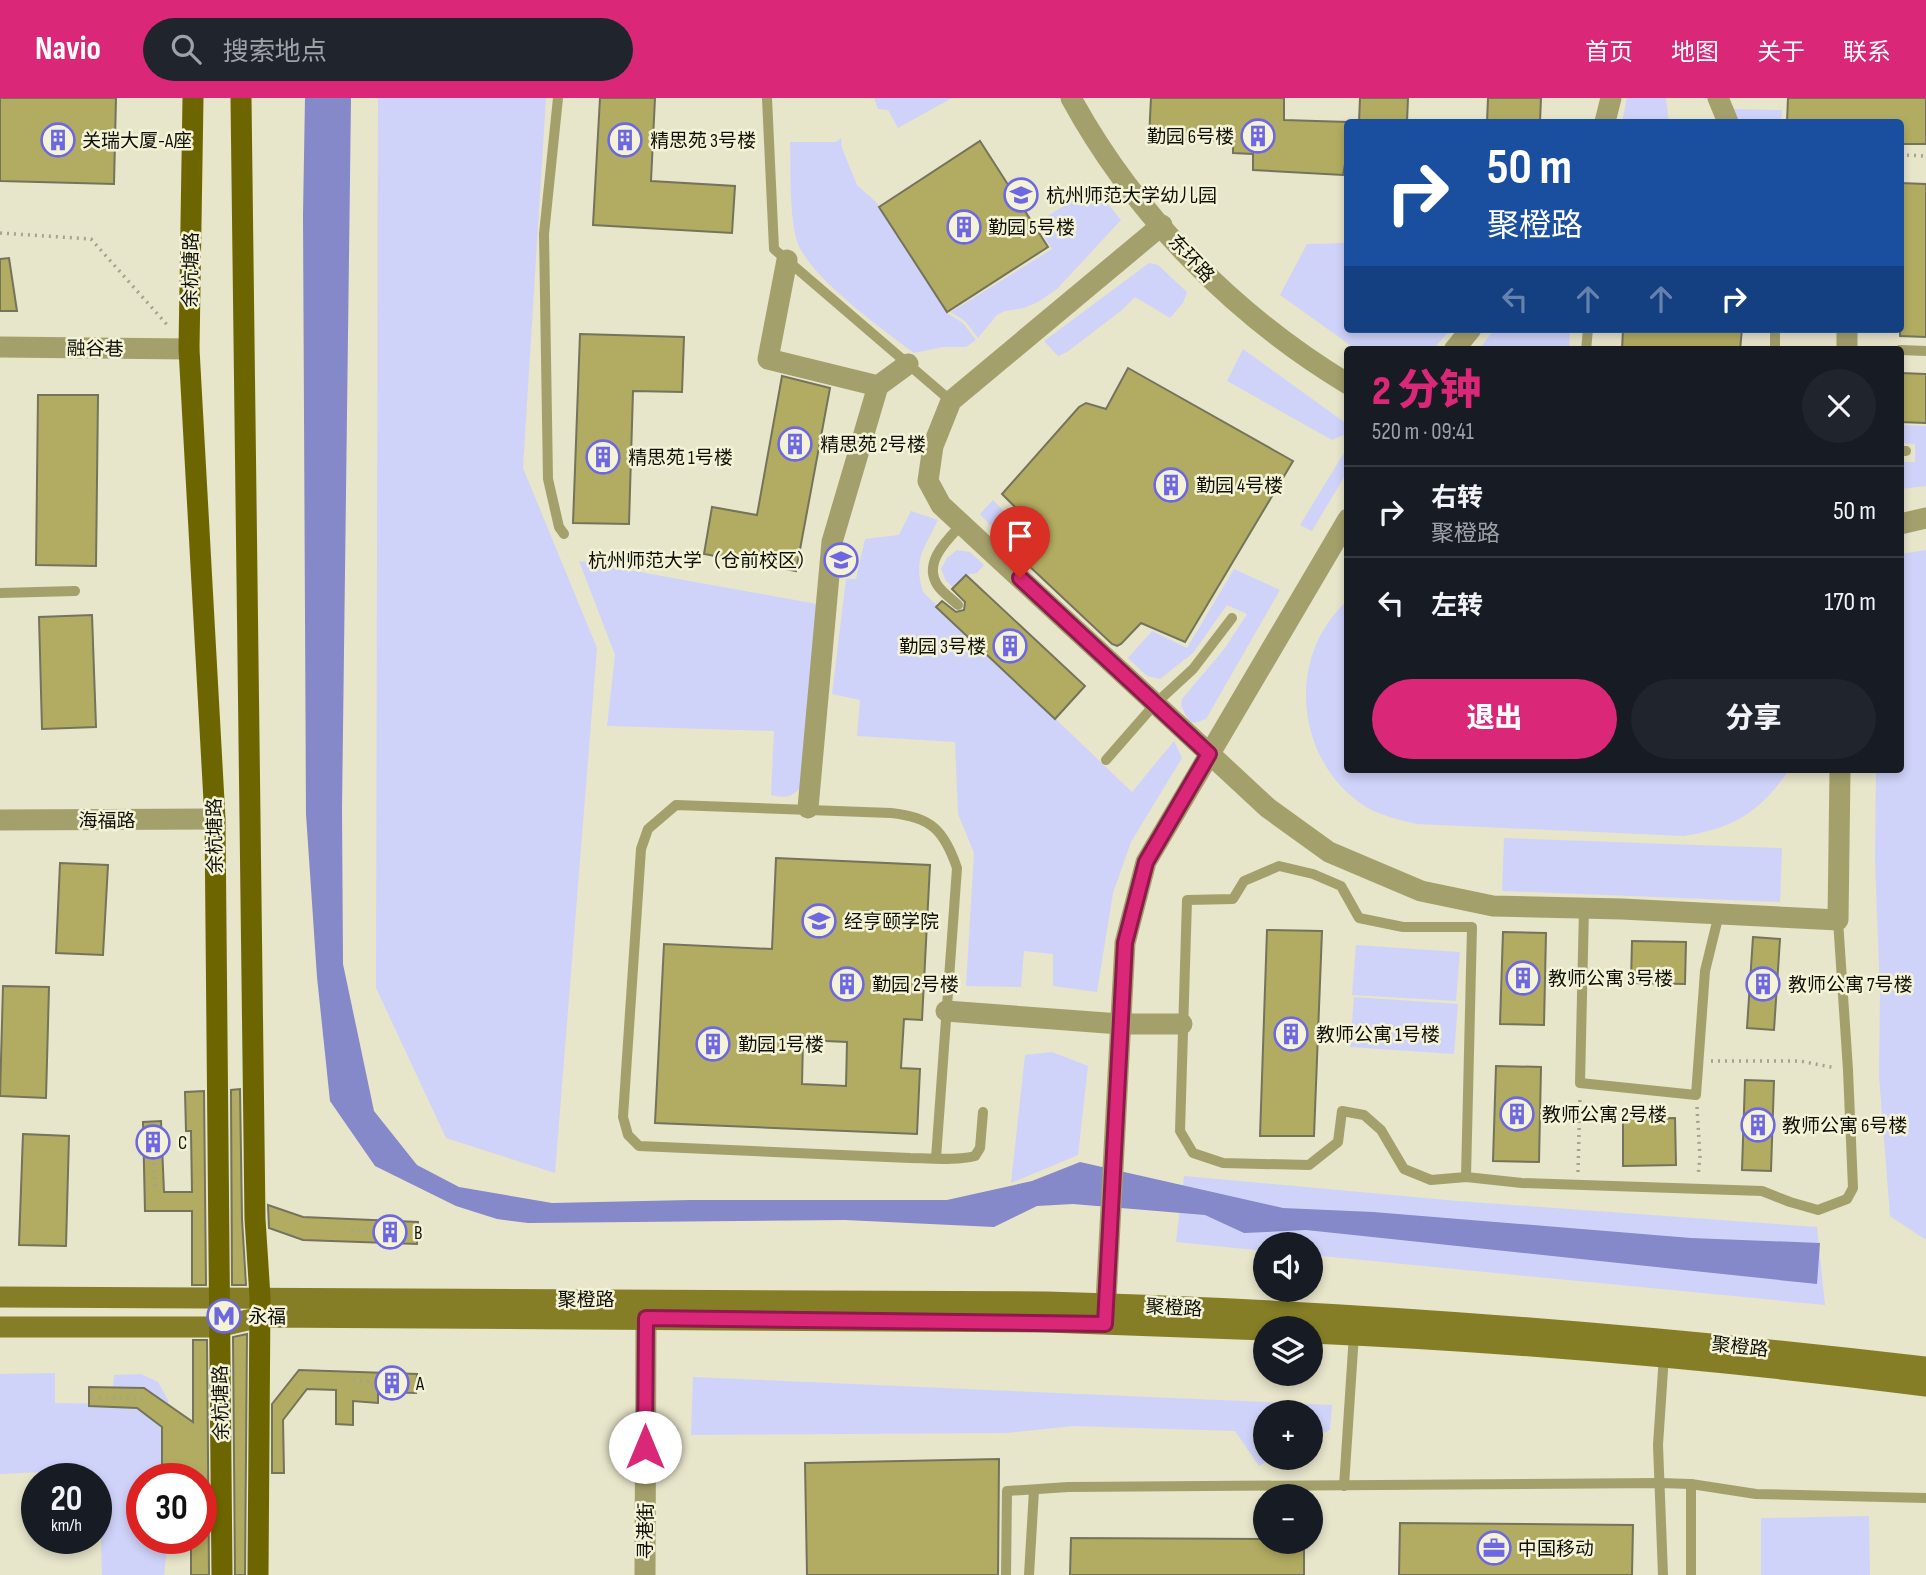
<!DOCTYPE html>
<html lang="zh">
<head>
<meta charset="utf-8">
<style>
  body { margin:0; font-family:"Sofia Sans Condensed","Noto Sans SC",sans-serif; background:#20242c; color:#f1f3f6; height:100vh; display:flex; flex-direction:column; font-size:26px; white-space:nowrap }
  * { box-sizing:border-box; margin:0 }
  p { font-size:23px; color:#9ea1a6 }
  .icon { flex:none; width:38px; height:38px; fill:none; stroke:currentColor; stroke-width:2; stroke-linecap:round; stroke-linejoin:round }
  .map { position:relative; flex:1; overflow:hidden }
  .details { position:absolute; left:1344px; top:248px; width:560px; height:427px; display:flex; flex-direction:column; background:#171b24; border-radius:7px; box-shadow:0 4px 10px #0003 }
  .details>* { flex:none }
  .hud { position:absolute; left:1344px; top:21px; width:560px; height:214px; border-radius:7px; box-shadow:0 4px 10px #0003; background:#1a4fa0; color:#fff; overflow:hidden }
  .controls { position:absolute; left:1253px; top:1134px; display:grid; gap:14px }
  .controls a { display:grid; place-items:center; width:70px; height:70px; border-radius:50%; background:#171b24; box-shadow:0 4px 10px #0003; font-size:35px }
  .speed { position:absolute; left:21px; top:1365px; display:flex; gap:14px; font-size:35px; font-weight:700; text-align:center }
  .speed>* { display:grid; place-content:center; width:91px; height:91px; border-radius:50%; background:#171b24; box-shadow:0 4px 10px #0003; line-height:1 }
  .speed small { font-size:18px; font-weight:400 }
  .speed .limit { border:10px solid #d22; background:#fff; color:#111 }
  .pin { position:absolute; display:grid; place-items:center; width:60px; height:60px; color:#fff; margin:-72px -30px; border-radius:50% 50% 50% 0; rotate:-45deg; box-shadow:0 0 7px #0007 }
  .pin .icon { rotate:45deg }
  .me { position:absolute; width:77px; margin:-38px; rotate:0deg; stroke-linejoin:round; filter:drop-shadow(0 0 5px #0008) }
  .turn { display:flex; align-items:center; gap:24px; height:147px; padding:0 28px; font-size:32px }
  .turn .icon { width:91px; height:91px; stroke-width:2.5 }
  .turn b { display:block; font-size:49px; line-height:60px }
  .lanes { display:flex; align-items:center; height:66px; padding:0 28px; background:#0003; justify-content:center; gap:35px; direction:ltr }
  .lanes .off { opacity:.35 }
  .round { display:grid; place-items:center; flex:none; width:74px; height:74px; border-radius:37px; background:#20242c }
  .overview { display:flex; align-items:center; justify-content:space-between; height:119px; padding:0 28px }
  h1 { font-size:42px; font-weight:800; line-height:52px; color:#db2777 }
  .action { display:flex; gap:14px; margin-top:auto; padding:14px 28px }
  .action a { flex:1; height:80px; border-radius:42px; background:#db2777; color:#fff; font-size:28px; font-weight:800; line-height:80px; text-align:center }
  .action a+a { background:#20242c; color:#f1f3f6 }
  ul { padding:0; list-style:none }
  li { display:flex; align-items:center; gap:21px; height:91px; padding:0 28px; border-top:2px solid #363941 }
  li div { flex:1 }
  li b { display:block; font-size:26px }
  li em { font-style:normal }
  header { display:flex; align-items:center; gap:42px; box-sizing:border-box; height:98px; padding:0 35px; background:#db2777; color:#fff }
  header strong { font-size:33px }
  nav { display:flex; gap:38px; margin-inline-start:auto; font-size:24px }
  .search { width:490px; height:63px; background:#20242c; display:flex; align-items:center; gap:18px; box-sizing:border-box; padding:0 24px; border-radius:38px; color:#9ea1a6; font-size:26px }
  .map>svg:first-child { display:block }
  .green { fill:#d0d3f9 }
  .water { fill:#8588c9 }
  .building { fill:#b2ac62; stroke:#74735b; stroke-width:2; fill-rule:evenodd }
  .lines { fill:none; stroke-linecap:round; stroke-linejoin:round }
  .path { stroke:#a4a38e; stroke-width:3.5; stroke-dasharray:2 5; stroke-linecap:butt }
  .lane { stroke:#a4a06c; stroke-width:10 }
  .street { stroke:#a4a06c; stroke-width:21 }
  .secondary { stroke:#857e27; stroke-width:21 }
  .primary { stroke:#6d6600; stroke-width:21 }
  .route-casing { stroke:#8e194d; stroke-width:18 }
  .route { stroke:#db2777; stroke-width:12 }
  .labels { text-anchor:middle; stroke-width:5; stroke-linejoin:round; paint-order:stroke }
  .poi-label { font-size:19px; fill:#101007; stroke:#f4f3d7; text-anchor:start }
  .street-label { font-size:19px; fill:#101007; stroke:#f4f3d7 }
</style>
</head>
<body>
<header>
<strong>Navio</strong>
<div class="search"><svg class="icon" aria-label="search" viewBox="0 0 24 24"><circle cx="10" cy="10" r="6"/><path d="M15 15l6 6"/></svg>搜索地点</div>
<nav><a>首页</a><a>地图</a><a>关于</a><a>联系</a></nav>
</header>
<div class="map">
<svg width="1926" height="1477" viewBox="0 0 1926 1477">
  <rect width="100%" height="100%" fill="#e7e5ca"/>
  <g class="green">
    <path d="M378,0H546L523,370L597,550L555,1075L446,1040L376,890Z"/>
    <path d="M874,0H952L898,30L888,12L878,11Z"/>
    <path d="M1627,0H1666L1669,24H1622Z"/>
    <path d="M1733,11L1782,12L1781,24H1740Z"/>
    <path d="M841,40L842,50L857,87L877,105L947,215L963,225L976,242L966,249H943L914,255C883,232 805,176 796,140C789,111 791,73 790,44H836Z"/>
    <path d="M1096,91L1121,122L1057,191L1038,204L1024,210L1005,213L997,217L978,240L965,223L951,214L1052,151L1036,126L1068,105Z"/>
    <path d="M1347,145L1348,231H1451L1432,252H1357L1280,197L1307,146Z"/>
    <path d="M1149,165L1158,167L1187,194L1183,205L1170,220L1135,199L1122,212L1067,254L1058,258L1044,243Z"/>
    <path d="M1495,231H1570L1569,252H1478Z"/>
    <path d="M1243,251L1347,326L1346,336L1332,342L1227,283Z"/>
    <path d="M1900,327L1926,328V388L1901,391V364H1915V346L1901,345Z"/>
    <path d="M1347,350V374L1312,433L1300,427Z"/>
    <path d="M993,402L1012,422L1001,439L980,416Z"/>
    <path d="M911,413L938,422C924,451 913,461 923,494L1132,694L1174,643L1182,660L1131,744L1113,795L1097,894L1053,888V856L1024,853L1021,889L966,888L974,755L958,716L955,644L857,638L860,602L832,596L846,481H856L865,441L899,437Z"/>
    <path d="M957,452L970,454L984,467L977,475L966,477L954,490L946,483L941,471L947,460Z"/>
    <path d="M1926,452V1142L1890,1118L1879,978L1880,895L1875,763L1876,672H1900L1901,456Z"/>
    <path d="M579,463L817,506L801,689C791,700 785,700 771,697L774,633L607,628L615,557Z"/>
    <path d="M1234,471L1280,492L1206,621L1194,625L1189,623L1181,608L1182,601L1225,550L1247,516L1227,507L1193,555L1160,581L1147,578L1128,560L1152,533L1187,550Z"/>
    <path d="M1347,503L1348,672H1789C1760,714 1735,730 1684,738L1417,726C1400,722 1382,718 1366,709C1295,664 1285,559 1347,503Z"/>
    <path d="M1504,740L1782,750L1780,804L1502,793Z"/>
    <path d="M1356,847L1460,854L1456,903L1352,897Z"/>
    <path d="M1354,899L1458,906L1454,956L1350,949Z"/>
    <path d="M1052,954L1088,968L1078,1057L1011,1085L1025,957Z"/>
    <path d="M1184,1078L1458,1103L1817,1129L1825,1207L1311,1157V1146H1265V1153L1176,1144Z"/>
    <path d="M55,1275V1305L112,1306L114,1277L141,1276L158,1284L168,1302L171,1381H142V1440H168L164,1477H102L100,1406L96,1397V1381H86L65,1373L0,1376V1276Z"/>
    <path d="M693,1279L1332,1307L1330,1332L1311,1341V1314H1265V1360H1274L1259,1368L1235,1333L1074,1328L1007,1335L691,1337Z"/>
    <path d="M1869,1418L1870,1477H1761V1420Z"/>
  </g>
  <path class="water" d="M305,0H351L342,711L343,866L374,1013L417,1067L459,1089L552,1105L690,1102H947L1032,1083L1080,1064L1283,1110L1373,1114L1691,1140L1820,1145L1817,1186L1306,1132L1244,1135L1205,1117L1073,1106L1037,1108L994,1129L845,1122L528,1125L497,1121L456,1108L375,1068L330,1003L317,879L306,716L303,117Z"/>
  <g class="building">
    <path d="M0,0H116L114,86L0,83Z"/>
    <path d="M600,0H655L651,83L735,88L732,135L593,127Z"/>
    <path d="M1151,0H1284V22L1348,24V49L1343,77L1253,72V56L1233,55V43L1149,40Z"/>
    <path d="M1360,0H1408L1407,24H1359Z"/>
    <path d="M1488,0H1541L1540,24H1487Z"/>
    <path d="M1788,0H1926V46H1900V24H1787Z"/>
    <path d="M980,43L1048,149L947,214L879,109Z"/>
    <path d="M1900,85L1926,86V239L1900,238Z"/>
    <path d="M9,160L17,213H0V161Z"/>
    <path d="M1623,231H1742L1740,252H1622Z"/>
    <path d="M580,236L684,239L682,294L633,293L629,426L573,425Z"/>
    <path d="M1128,270L1293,363L1185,544L1141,525L1121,546L1117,548L1112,546L1008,448L1030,424L1002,396L1079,309L1086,305L1106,311Z"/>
    <path d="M1900,275L1926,276V325L1900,324Z"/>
    <path d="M782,278L830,290L796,473L704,456L712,409L757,417Z"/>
    <path d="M38,297H98L96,468L36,467Z"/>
    <path d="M966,477L1085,588L1055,621L936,509L942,503L956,514L964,512L965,504L952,491Z"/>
    <path d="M92,517L96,629L42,631L39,519Z"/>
    <path d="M776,760L930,767L922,922L904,921L901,970L920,971L917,1036L655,1025L664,846L772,851ZM803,942L847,944L846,988L802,986Z"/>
    <path d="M60,765L108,767L103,857L56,855Z"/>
    <path d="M1267,832L1322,833L1314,1038H1260Z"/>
    <path d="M1503,834L1546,835L1544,927L1500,926Z"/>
    <path d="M1753,839L1780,841L1774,932L1747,930Z"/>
    <path d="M1632,843L1686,844L1685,886L1631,885Z"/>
    <path d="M3,888L49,889L46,1000L0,998Z"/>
    <path d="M1496,968L1541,969L1539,1064L1493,1063Z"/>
    <path d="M1745,982L1774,983L1771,1073L1742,1072Z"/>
    <path d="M240,991L242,1121L246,1187H232L231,992Z"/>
    <path d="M204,993L206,1187H192V1113H145L143,1024L161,1023L164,1094H192L191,1033H186L185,994Z"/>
    <path d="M1675,1020L1676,1067L1623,1068V1021Z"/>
    <path d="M23,1036L69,1038L66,1148L19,1147Z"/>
    <path d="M268,1107L303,1119L418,1124L417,1146L303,1142L269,1130Z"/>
    <path d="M247,1236L245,1477H235L233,1239Z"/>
    <path d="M193,1242H207L209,1477H191V1440H201V1381H191V1375H162V1329L137,1310L89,1308V1289L144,1290L193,1324Z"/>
    <path d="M299,1272L417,1276L416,1295L378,1294V1305L353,1303V1327L336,1326V1292L307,1291L283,1322L284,1375H272V1306Z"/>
    <path d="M999,1361L998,1477H807L805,1365Z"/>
    <path d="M1400,1425L1633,1427L1632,1477H1399Z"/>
    <path d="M1071,1440L1265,1441V1444H1304V1477H1070Z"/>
  </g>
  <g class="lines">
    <g class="path">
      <path d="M1900,57L1926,58"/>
      <path d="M0,135L91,141L169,229"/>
      <path d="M1711,963H1800L1836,970"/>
      <path d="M1697,1009L1700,1059L1698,1078"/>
      <path d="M153,1030L155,1088"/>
      <path d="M1578,1074L1580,997"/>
      <path d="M351,1133L407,1135"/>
      <path d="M353,1283L410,1285"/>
      <path d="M92,1299L148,1301"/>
    </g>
    <g class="lane">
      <path d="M558,0L544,136L548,381L559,429L564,436"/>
      <path d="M767,0L774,151L951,303"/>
      <path d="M1775,231V252"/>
      <path d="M1586,252L1588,231"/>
      <path d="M1900,252L1926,253"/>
      <path d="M1900,353H1906"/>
      <path d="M0,495L75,493"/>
      <path d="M958,507C952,501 943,495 938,488C922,465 947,442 962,426"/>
      <path d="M1106,662L1155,606L1193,571L1232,520"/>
      <path d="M1584,810L1580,985L1696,997L1705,873L1719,816"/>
      <path d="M936,1060L957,770C944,732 931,719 891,715L676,707L648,731L641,751L623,1019L628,1037L639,1048L910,1060C931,1060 955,1063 975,1058L980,1050L983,1014"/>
      <path d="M1466,1079L1472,829H1403L1359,820L1341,788L1313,776L1279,768L1244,783L1233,801L1187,802L1180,1033L1193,1055L1223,1065L1309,1067L1338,1044L1342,1013L1364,1017L1381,1032L1404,1071L1431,1082L1466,1079L1522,1085L1762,1093L1790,1104L1818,1112L1847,1101L1853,1090L1848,972L1838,822"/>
      <path d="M1691,1386V1477"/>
      <path d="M1344,1388L1354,1236"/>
      <path d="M1006,1477L1007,1393L1068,1389L1660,1385L1691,1386L1756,1396L1926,1400"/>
      <path d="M1029,1477L1034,1392"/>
      <path d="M1663,1477L1658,1347L1664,1257"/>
    </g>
    <g class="street">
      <path d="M1071,0C1134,116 1235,218 1348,286"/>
      <path d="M1718,0L1728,24"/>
      <path d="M1605,24L1611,0"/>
      <path d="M1162,127L951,303L933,348L928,383L941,407L1268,710L1329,754L1421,793L1493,808L1622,811L1838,822L1840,672"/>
      <path d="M787,162L768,261L878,288L908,266"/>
      <path d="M0,249L189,251"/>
      <path d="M1454,252L1471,231"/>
      <path d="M1847,252V231"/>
      <path d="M1900,426L1926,420"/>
      <path d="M808,710L832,444L878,288"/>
      <path d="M0,722L215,721"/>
      <path d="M946,913L1120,926H1182"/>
      <path d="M1105,1222L1125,845L1146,764L1348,421"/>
      <path d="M645,1477L646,1221"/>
    </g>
    <g class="secondary">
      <path d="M0,1199L1047,1204C1341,1212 1634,1235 1926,1269"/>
      <path d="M0,1229H218L260,1219L1047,1224L1265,1232"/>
      <path d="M1311,1235C1516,1244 1722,1262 1926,1288"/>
    </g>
    <g class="primary">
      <path d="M193,0L189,251L215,721L222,1477"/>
      <path d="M241,0L255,1121L260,1199L258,1477"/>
    </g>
  </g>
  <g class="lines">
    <defs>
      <path id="route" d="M645,1349L646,1220L1105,1226L1125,845L1146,764L1209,656L1020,480"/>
    </defs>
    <use href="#route" class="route-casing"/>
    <use href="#route" class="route"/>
  </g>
  <defs>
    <symbol id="building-ring" viewBox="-11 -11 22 22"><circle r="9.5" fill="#f4f3d7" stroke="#6d67e1" stroke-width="1.5"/><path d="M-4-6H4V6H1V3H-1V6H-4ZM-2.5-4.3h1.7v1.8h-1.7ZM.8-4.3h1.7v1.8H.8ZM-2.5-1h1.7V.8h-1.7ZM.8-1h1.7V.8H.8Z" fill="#6d67e1"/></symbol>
    <symbol id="school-ring" viewBox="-11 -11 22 22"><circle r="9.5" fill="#f4f3d7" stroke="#6d67e1" stroke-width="1.5"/><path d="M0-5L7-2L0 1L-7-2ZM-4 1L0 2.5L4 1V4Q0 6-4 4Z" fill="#6d67e1"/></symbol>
    <symbol id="university-ring" viewBox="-11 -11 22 22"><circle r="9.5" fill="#f4f3d7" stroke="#6d67e1" stroke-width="1.5"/><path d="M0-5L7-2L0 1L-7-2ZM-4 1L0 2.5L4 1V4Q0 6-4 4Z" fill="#6d67e1"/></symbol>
    <symbol id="metro-ring" viewBox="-11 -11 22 22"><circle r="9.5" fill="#f4f3d7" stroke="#6d67e1" stroke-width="1.5"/><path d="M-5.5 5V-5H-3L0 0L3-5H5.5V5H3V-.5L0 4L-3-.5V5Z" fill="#6d67e1"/></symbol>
    <symbol id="office-ring" viewBox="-11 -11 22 22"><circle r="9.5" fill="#f4f3d7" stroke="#6d67e1" stroke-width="1.5"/><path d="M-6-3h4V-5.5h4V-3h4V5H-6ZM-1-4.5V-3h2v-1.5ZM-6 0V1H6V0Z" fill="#6d67e1"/></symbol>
  </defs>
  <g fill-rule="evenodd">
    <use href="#building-ring" x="1239" y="19" width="38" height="38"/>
    <use href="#building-ring" x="39" y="23" width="38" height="38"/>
    <use href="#building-ring" x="606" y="23" width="38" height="38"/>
    <use href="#school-ring" x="1002" y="78" width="38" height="38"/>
    <use href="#building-ring" x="945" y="110" width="38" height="38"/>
    <use href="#building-ring" x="776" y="327" width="38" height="38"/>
    <use href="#building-ring" x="584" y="340" width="38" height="38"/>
    <use href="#building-ring" x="1152" y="368" width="38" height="38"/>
    <use href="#university-ring" x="822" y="443" width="38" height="38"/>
    <use href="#building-ring" x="991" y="529" width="38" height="38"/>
    <use href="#university-ring" x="800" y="804" width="38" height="38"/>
    <use href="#building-ring" x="1504" y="861" width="38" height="38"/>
    <use href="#building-ring" x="828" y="867" width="38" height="38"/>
    <use href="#building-ring" x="1744" y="867" width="38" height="38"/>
    <use href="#building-ring" x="1272" y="917" width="38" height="38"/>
    <use href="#building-ring" x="694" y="927" width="38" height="38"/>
    <use href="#building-ring" x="1498" y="997" width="38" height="38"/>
    <use href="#building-ring" x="1739" y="1008" width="38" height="38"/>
    <use href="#building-ring" x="134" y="1025" width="38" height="38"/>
    <use href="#building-ring" x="371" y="1115" width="38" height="38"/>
    <use href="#metro-ring" x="205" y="1199" width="38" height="38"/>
    <use href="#building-ring" x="373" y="1266" width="38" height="38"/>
    <use href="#office-ring" x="1475" y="1431" width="38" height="38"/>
  </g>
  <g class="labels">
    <g class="poi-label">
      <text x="1234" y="45" text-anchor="end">勤园 6号楼</text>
      <text x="82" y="49">关瑞大厦-A座</text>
      <text x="650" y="49">精思苑 3号楼</text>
      <text x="1046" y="104">杭州师范大学幼儿园</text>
      <text x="988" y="136">勤园 5号楼</text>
      <text x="820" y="353">精思苑 2号楼</text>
      <text x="628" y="366">精思苑 1号楼</text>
      <text x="1196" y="394">勤园 4号楼</text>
      <text x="816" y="469" text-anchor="end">杭州师范大学（仓前校区）</text>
      <text x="986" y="555" text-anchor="end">勤园 3号楼</text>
      <text x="844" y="830">经亨颐学院</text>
      <text x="1548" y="887">教师公寓 3号楼</text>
      <text x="872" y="893">勤园 2号楼</text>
      <text x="1788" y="893">教师公寓 7号楼</text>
      <text x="1316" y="943">教师公寓 1号楼</text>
      <text x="738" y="953">勤园 1号楼</text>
      <text x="1542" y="1023">教师公寓 2号楼</text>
      <text x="1782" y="1034">教师公寓 6号楼</text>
      <text x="178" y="1051">C</text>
      <text x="414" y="1141">B</text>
      <text x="248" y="1225">永福</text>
      <text x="416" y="1292">A</text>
      <text x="1518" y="1457">中国移动</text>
    </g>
    <g class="street-label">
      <text transform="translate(1192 160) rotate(47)" y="7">东环路</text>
      <text transform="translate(190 172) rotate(-89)" y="7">余杭塘路</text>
      <text transform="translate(95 250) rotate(1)" y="7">融谷巷</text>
      <text x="107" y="729">海福路</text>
      <text transform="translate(214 738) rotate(-91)" y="7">余杭塘路</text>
      <text x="586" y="1208">聚橙路</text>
      <text transform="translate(1174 1209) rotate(3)" y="7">聚橙路</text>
      <text transform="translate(1740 1248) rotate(6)" y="7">聚橙路</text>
      <text transform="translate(220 1305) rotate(-91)" y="7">余杭塘路</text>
      <text transform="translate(645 1433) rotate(-90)" y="7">寻港街</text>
    </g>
  </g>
</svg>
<div class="controls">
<a><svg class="icon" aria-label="sound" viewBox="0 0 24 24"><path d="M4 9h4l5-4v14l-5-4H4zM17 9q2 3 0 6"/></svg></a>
<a><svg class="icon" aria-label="layers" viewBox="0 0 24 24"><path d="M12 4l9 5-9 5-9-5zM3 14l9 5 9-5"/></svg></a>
<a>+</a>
<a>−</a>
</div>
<div class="speed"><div>20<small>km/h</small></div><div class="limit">30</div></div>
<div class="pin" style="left:1020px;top:480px;background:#d93025"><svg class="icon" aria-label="arrive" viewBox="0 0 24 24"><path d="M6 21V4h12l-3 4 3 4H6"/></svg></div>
<svg class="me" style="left:645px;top:1349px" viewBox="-20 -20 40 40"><circle r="19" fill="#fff"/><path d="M0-13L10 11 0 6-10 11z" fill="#db2777"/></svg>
<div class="hud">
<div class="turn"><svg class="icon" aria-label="right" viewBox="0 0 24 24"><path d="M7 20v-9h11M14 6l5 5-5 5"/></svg><div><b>50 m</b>聚橙路</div></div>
<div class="lanes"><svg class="icon off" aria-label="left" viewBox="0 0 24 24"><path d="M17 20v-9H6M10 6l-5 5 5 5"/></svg><svg class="icon off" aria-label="ahead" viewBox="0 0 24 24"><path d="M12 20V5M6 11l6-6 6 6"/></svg><svg class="icon off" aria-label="ahead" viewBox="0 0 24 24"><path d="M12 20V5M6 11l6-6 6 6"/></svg><svg class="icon" aria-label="right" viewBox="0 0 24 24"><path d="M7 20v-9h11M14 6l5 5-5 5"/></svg></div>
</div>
<section class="details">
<div class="overview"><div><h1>2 分钟</h1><p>520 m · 09:41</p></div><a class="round"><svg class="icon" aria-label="close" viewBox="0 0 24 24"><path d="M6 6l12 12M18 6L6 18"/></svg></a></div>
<ul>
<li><svg class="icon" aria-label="right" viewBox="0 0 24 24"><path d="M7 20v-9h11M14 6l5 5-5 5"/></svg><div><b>右转</b><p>聚橙路</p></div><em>50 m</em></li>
<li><svg class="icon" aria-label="left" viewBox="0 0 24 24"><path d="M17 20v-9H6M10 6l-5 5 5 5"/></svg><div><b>左转</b></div><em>170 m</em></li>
</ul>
<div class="action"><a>退出</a><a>分享</a></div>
</section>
</div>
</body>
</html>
